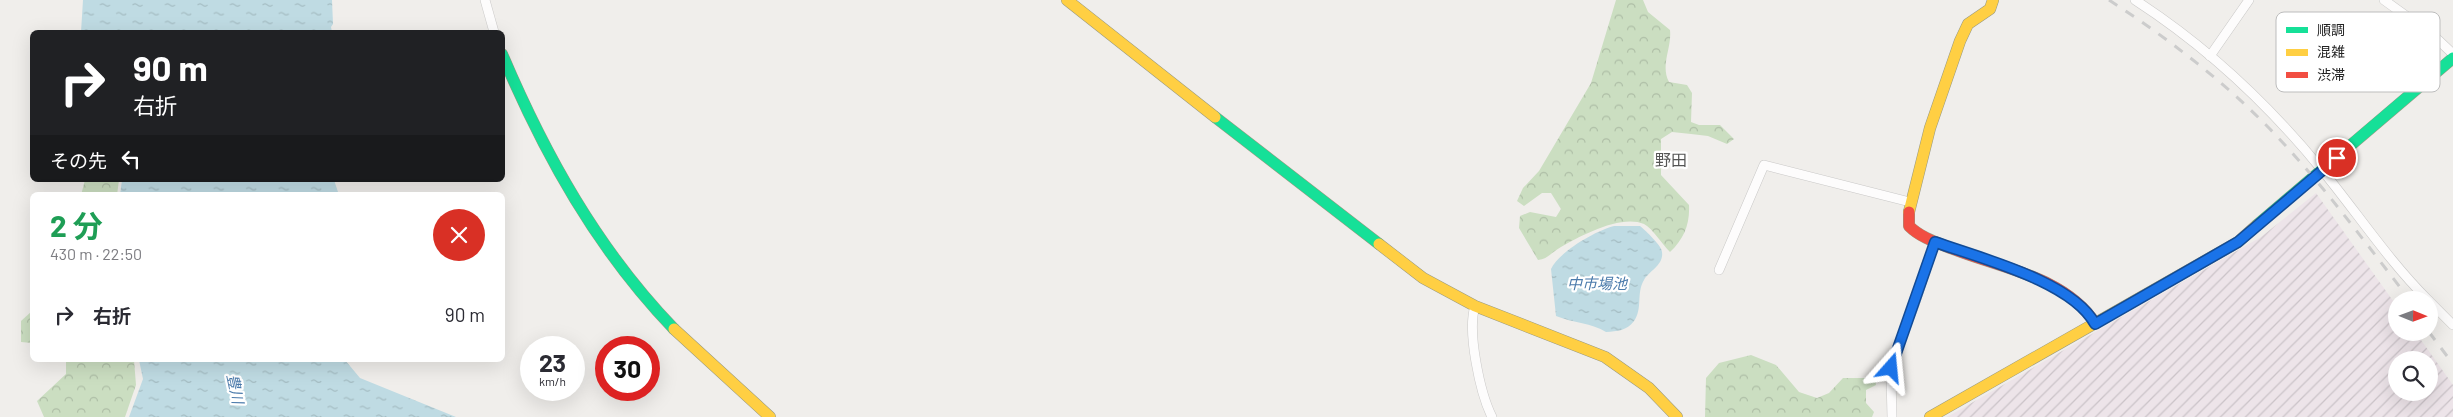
<!DOCTYPE html>
<html lang="ja">
<head>
<meta charset="utf-8">
<style>
  body { margin:0; font-family:Barlow,"Noto Sans JP",sans-serif; background:#f2f2f3; color:#2b2b33; height:100vh; display:flex; flex-direction:column; font-size:19px; white-space:nowrap }
  * { box-sizing:border-box; margin:0 }
  p { font-size:16px; color:#7c7c81 }
  .icon { flex:none; width:28px; height:28px; fill:none; stroke:currentColor; stroke-width:2; stroke-linecap:round; stroke-linejoin:round }
  .map { position:relative; flex:1; overflow:hidden }
  .drawer { position:absolute; left:30px; top:192px; width:475px; height:170px; display:flex; flex-direction:column; background:#fff; border-radius:8px; box-shadow:0 5px 20px #0002 }
  .drawer>* { flex:none }
  .guide { position:absolute; left:30px; top:30px; width:475px; height:152px; border-radius:8px; box-shadow:0 5px 20px #0002; background:#202124; color:#fff; overflow:hidden }
  .needle { width:32px; rotate:91deg }
  .controls { position:absolute; left:2388px; top:291px; display:grid; gap:10px }
  .controls a { display:grid; place-items:center; width:50px; height:50px; border-radius:50%; background:#fff; box-shadow:0 5px 20px #0002; font-size:25px }
  .speed { position:absolute; left:520px; top:336px; display:flex; gap:10px; font-size:25px; font-weight:700; text-align:center }
  .speed>* { display:grid; place-content:center; width:65px; height:65px; border-radius:50%; background:#fff; box-shadow:0 5px 20px #0002; line-height:1 }
  .speed small { font-size:12px; font-weight:400 }
  .speed .limit { border:8px solid #d22; background:#fff; color:#111 }
  .pin { position:absolute; display:grid; place-items:center; width:42px; height:42px; color:#fff; margin:-21px; border:2px solid #fff; border-radius:50%; box-shadow:0 1px 5px #0007 }
  .me { position:absolute; width:55px; margin:-28px; rotate:18deg; stroke-linejoin:round; filter:drop-shadow(0 0 4px #0008) }
  .turn { display:flex; align-items:center; gap:18px; height:105px; padding:0 20px; font-size:22px }
  .turn .icon { width:65px; height:65px; stroke-width:2.5 }
  .turn b { display:block; font-size:35px; line-height:42px }
  .then { display:flex; align-items:center; height:48px; padding:0 20px; background:#0003; gap:10px; font-size:19px }
  .round { display:grid; place-items:center; flex:none; width:52px; height:52px; border-radius:26px; background:#f2f2f3 }
  .head { display:flex; align-items:center; justify-content:space-between; height:85px; padding:0 20px }
  h1 { font-size:30px; font-weight:700; line-height:38px; color:#1e9e55 }
  ul { padding:0; list-style:none }
  li { display:flex; align-items:center; gap:15px; height:75px; padding:0 20px }
  li div { flex:1 }
  li b { display:block; font-size:19px }
  li em { font-style:normal }
  .map>svg:first-child { display:block }
  .industrial { fill:url(#industrial-furrows); fill-rule:evenodd }
  .forest { fill:url(#forest-crowns) }
  .water { fill:url(#water-ripples) }
  .lines { fill:none; stroke-linecap:round; stroke-linejoin:round }
  .street-casing { stroke:#c9c8c7; stroke-width:10 }
  .fast-casing { stroke:#999a82; stroke-width:12 }
  .slow-casing { stroke:#999a82; stroke-width:12 }
  .jam-casing { stroke:#999a82; stroke-width:12 }
  .street { stroke:#fdfcfc; stroke-width:9 }
  .fast { stroke:#16e098; stroke-width:11 }
  .slow { stroke:#ffcf43; stroke-width:11 }
  .jam { stroke:#f24e42; stroke-width:11 }
  .rail { stroke:#ccc; stroke-width:3; stroke-dasharray:10 10; stroke-linecap:butt }
  .route-casing { stroke:#114b97; stroke-width:12 }
  .route { stroke:#1a73e8; stroke-width:9 }
  .labels { text-anchor:middle; stroke-width:4.5; stroke-linejoin:round; paint-order:stroke }
  .water-label { font-size:15px; font-style:italic; fill:#4a7aab; stroke:#fff }
  .quarter-label { font-size:16px; fill:#555; stroke:#fff }
  .key { fill:#fff; stroke:#bdbdbd; stroke-width:1 }
  .key-label { font-size:14px; fill:#222 }
</style>
</head>
<body>
<div class="map">
<svg width="2453" height="417" viewBox="0 0 2453 417">
  <defs>
    <pattern id="industrial-furrows" width="10" height="10" patternUnits="userSpaceOnUse" patternTransform="scale(1.25)"><rect width="10" height="10" fill="#ede4e9"/><path d="M-1 1l2-2M0 10L10 0M9 11l2-2" fill="none" stroke="#cbc3c8"/></pattern>
    <pattern id="forest-crowns" width="20" height="18" patternUnits="userSpaceOnUse" patternTransform="scale(1.25)"><rect width="20" height="18" fill="#cbdec1"/><path d="M2 6a3 3 0 1 1 6 0M12 15a3 3 0 1 1 6 0" fill="none" stroke="#aebea6"/></pattern>
    <pattern id="water-ripples" width="26" height="14" patternUnits="userSpaceOnUse" patternTransform="scale(1.25)"><rect width="26" height="14" fill="#bfdbe3"/><path d="M2 4q2-2 4 0t4 0M15 11q2-2 4 0t4 0" fill="none" stroke="#a4bcc2"/></pattern>
  </defs>
  <rect width="100%" height="100%" fill="#f0eeeb"/>
  <path class="industrial" d="M2316,193L2396,305V332L2416,333L2453,385V417H1947L2261,237ZM2396,360H2429V392H2396Z"/>
  <g class="forest">
    <path d="M1616,0H1643L1648,12L1670,30C1672,48 1660,65 1669,82L1687,85L1692,93L1691,122L1699,125H1720L1734,139L1727,144L1708,136L1691,134L1672,132L1661,139V175L1689,205C1690,224 1684,239 1670,252C1662,244 1653,229 1644,224C1621,214 1580,236 1561,247C1552,252 1548,259 1538,260L1519,228L1520,216L1530,212L1556,217L1561,209L1551,193H1542L1524,206L1517,201L1523,188L1539,171L1591,83Z"/>
    <path d="M85,180H119L117,195H81Z"/>
    <path d="M32,311V343L21,342V321Z"/>
    <path d="M1751,355L1776,365L1799,392L1817,398L1829,393L1843,378H1875L1876,385L1866,390V403L1874,412L1872,417H1705L1706,378L1719,363Z"/>
    <path d="M66,360H134L136,385L125,417H44L37,401L66,374Z"/>
  </g>
  <g class="water">
    <path d="M83,0H332L333,24L331,27L332,32H81Z"/>
    <path d="M122,180H334L339,195H120Z"/>
    <path d="M1614,226H1640C1646,231 1662,246 1662,252C1664,265 1649,271 1644,280C1636,293 1643,309 1634,321C1627,331 1617,331 1606,332C1592,323 1573,323 1556,316L1551,269C1559,252 1595,231 1614,226Z"/>
    <path d="M139,360H345L360,378L456,417H129L143,379Z"/>
  </g>
  <g class="lines">
    <defs>
      <g id="street">
        <path d="M485,0L494,32"/>
        <path d="M2135,0C2206,46 2269,105 2322,170C2358,214 2388,260 2428,300"/>
        <path d="M2384,0L2434,36L2453,54"/>
        <path d="M2210,56L2249,0"/>
        <path d="M1719,270L1764,165L1910,202"/>
        <path d="M2429,301L2453,325"/>
        <path d="M1475,306C1467,332 1480,393 1492,417"/>
        <path d="M1892,417L1891,377L1893,358L1914,306L1935,242"/>
      </g>
      <g id="fast">
        <path d="M502,54C545,155 597,249 674,329"/>
        <path d="M1215,117L1379,244"/>
        <path d="M2257,225L2453,58"/>
      </g>
      <g id="slow">
        <path d="M1067,0L1215,117"/>
        <path d="M1909,212L1930,128L1960,41L1968,24L1990,9L1993,0"/>
        <path d="M1379,244L1423,278L1475,306L1605,357L1649,388L1677,417"/>
        <path d="M674,329L770,417"/>
        <path d="M1930,417L2238,242L2257,225"/>
      </g>
      <path id="jam" d="M1909,212V226C1921,238 1938,243 1953,249C2001,268 2065,277 2095,323"/>
    </defs>
    <use href="#street" class="street-casing"/>
    <use href="#fast" class="fast-casing"/>
    <use href="#slow" class="slow-casing"/>
    <use href="#jam" class="jam-casing"/>
    <use href="#street" class="street"/>
    <use href="#fast" class="fast"/>
    <use href="#slow" class="slow"/>
    <use href="#jam" class="jam"/>
    <g class="rail">
      <path d="M2109,0C2163,35 2217,76 2263,122C2317,176 2363,240 2410,300"/>
      <path d="M2429,332L2453,364"/>
    </g>
  </g>
  <g class="lines">
    <defs>
      <path id="route" d="M1891,368L1935,242C1979,258 2072,281 2095,324L2238,242L2337,158"/>
    </defs>
    <use href="#route" class="route-casing"/>
    <use href="#route" class="route"/>
  </g>
  <g class="labels">
    <g class="water-label">
      <text x="1597" y="289">中市場池</text>
      <text transform="translate(235 389) rotate(78)" y="5">豊川</text>
    </g>
    <g class="quarter-label">
      <text x="1671" y="166">野田</text>
    </g>
  </g>
  <rect x="2276" y="12" width="164" height="80" rx="8" class="key"/>
  <rect x="2286" y="27" width="22" height="6" fill="#16e098"/>
  <rect x="2286" y="49" width="22" height="7" fill="#ffcf43"/>
  <rect x="2286" y="72" width="22" height="6" fill="#f24e42"/>
  <g class="key-label">
    <text x="2317" y="35">順調</text>
    <text x="2317" y="57">混雑</text>
    <text x="2317" y="80">渋滞</text>
  </g>
</svg>
<div class="controls">
<a><svg class="needle" viewBox="-14 -14 28 28"><path d="M0-13l5 13h-10z" fill="#e53935"/><path d="M0 13l5-13h-10z" fill="#7c7c81"/></svg></a>
<a><svg class="icon" aria-label="search" viewBox="0 0 24 24"><circle cx="10" cy="10" r="6"/><path d="M15 15l6 6"/></svg></a>
</div>
<div class="speed"><div>23<small>km/h</small></div><div class="limit">30</div></div>
<div class="pin" style="left:2337px;top:158px;background:#d93025"><svg class="icon" aria-label="arrive" viewBox="0 0 24 24"><path d="M6 21V4h12l-3 4 3 4H6"/></svg></div>
<svg class="me" style="left:1891px;top:368px" viewBox="-20 -20 40 40"><path d="M0-17L14 15 0 8-14 15z" fill="#1a73e8" stroke="#fff" stroke-width="4"/></svg>
<div class="guide">
<div class="turn"><svg class="icon" aria-label="right" viewBox="0 0 24 24"><path d="M7 20v-9h11M14 6l5 5-5 5"/></svg><div><b>90 m</b>右折</div></div>
<div class="then">その先<svg class="icon" aria-label="left" viewBox="0 0 24 24"><path d="M17 20v-9H6M10 6l-5 5 5 5"/></svg></div>
</div>
<section class="drawer">
<div class="head"><div><h1>2 分</h1><p>430 m · 22:50</p></div><a class="round" style="background:#d93025;color:#fff"><svg class="icon" aria-label="close" viewBox="0 0 24 24"><path d="M6 6l12 12M18 6L6 18"/></svg></a></div>
<ul>
<li><svg class="icon" aria-label="right" viewBox="0 0 24 24"><path d="M7 20v-9h11M14 6l5 5-5 5"/></svg><div><b>右折</b></div><em>90 m</em></li>
</ul>
</section>
</div>
</body>
</html>
